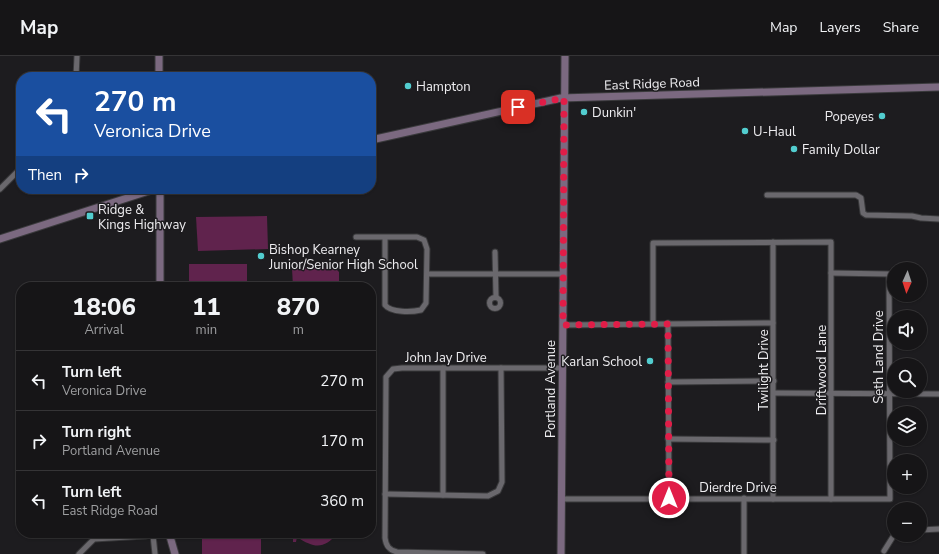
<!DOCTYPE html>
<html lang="en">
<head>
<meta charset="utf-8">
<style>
  body { margin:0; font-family:"Nunito Sans",sans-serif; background:#232224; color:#f1f3f6; height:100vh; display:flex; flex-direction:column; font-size:15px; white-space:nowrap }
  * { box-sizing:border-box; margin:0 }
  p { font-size:13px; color:#9e9fa1 }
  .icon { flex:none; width:22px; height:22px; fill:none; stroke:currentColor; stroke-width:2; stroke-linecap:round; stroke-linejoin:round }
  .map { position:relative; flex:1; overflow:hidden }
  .details { position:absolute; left:16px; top:226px; width:360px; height:256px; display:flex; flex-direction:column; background:#161517; border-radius:16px; box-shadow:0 1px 3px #0004,0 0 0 1px #353436 }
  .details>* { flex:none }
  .banner { position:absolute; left:16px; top:16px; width:360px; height:122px; border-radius:16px; box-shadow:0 1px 3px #0004,0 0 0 1px #353436; background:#1a4fa0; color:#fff; overflow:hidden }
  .needle { width:26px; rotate:183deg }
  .controls { position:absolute; left:887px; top:206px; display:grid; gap:8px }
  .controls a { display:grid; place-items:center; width:40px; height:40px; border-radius:50%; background:#161517; box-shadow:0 1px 3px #0004,0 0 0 1px #353436; font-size:20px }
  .pin { position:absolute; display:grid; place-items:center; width:34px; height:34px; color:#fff; margin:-17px; border-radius:8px; box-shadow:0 2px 6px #0006 }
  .me { position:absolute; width:44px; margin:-22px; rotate:0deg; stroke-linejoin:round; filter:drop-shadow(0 0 3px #0008) }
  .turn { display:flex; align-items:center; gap:14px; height:84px; padding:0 12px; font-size:18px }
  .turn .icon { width:52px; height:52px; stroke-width:2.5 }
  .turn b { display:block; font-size:28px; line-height:34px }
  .then { display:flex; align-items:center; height:38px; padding:0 12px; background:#0003; gap:8px; font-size:15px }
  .eta { display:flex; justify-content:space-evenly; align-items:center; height:68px; text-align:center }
  .eta b { font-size:24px; font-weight:800; line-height:28px }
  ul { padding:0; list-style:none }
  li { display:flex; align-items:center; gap:12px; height:60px; padding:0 12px; border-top:1px solid #353436 }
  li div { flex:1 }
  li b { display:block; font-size:15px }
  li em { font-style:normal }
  header { display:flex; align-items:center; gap:24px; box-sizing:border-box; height:56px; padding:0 20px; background:#161517; border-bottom:1px solid #353436 }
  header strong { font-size:19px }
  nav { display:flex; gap:22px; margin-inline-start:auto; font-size:14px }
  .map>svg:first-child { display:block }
  .green { fill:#60234d }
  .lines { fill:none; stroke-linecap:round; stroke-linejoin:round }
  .street-casing { stroke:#3a3a3c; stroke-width:7 }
  .secondary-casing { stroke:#3a3a3c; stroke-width:9 }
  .street { stroke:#6a686d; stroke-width:5 }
  .secondary { stroke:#7b6980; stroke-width:7 }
  .route { stroke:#e11d48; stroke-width:7; stroke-dasharray:0 12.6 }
  .poi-dot { fill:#52cdcf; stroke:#1d1c1f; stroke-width:1.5 }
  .labels { text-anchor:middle; stroke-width:3; stroke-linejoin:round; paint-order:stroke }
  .street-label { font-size:13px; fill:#eeedf0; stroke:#1d1c1f }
  .poi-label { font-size:13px; fill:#eeedf0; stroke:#1d1c1f; text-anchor:start }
</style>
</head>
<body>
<header>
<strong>Map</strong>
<nav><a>Map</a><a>Layers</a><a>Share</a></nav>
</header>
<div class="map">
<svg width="939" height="498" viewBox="0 0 939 498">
  <rect width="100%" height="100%" fill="#1d1c1f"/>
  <g class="green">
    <path d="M267,160L268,193L198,195L196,161Z"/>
    <path d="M189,208H247V231L189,230Z"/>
    <path d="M292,212H335L339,216V231H293Z"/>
    <path d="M293,477H338C324,493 315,493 297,481L296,486H293Z"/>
    <path d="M202,480L261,481V498H202Z"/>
  </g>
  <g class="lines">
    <defs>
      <g id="street">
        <path d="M76,21L77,0"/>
        <path d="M0,133L21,112"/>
        <path d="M767,139H856L861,142L863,157L866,159L912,160L921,162L939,163"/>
        <path d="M356,181H417L424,184L427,193L426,247L421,254C412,256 391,257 385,249V181"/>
        <path d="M773,186V443"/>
        <path d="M495,196L496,241"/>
        <path d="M427,218H563"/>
        <circle cx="495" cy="247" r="5.5"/>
        <path d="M668,267L669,442"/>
        <path d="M653,268V187L831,186V443"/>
        <path d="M563,269L773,267"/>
        <path d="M443,312V439"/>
        <path d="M668,326L774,325"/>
        <path d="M774,337L939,338"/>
        <path d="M668,383L774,384"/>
        <path d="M385,438L488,440L498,435L502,426L501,312"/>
        <path d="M562,443H890L889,218L831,217"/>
        <path d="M920,474L939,473"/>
        <path d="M153,479L155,498"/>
        <path d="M884,495L894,479"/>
        <path d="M79,498L94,483L145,480L160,477"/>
        <path d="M483,498L397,496C389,494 386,490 385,482L386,321L393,313L402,312H562"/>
        <path d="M744,498V442"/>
      </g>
      <g id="secondary">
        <path d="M159,0V21"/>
        <path d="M371,84L561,42L939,31"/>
        <path d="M0,183L155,133"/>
        <path d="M160,231V133"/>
        <path d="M169,477L175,498"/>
        <path d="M561,498L565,0"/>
      </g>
    </defs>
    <use href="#street" class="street-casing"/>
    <use href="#secondary" class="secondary-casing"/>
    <use href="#street" class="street"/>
    <use href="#secondary" class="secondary"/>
  </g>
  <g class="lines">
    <path class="route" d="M518,51L564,42L563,269L668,268L669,442"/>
  </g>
  <g class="poi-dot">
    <circle cx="408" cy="30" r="4"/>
    <circle cx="584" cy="56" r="4"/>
    <circle cx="882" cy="60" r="4"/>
    <circle cx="745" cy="75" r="4"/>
    <circle cx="794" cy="93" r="4"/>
    <rect x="86" y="156" width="8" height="8" rx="2"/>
    <circle cx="261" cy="200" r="4"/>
    <circle cx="650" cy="305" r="4"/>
  </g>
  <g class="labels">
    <g class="street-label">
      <text transform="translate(652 27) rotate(-2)" y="5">East Ridge Road</text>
      <text x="446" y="306">John Jay Drive</text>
      <text transform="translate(878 301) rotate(-90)" y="5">Seth Land Drive</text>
      <text transform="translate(763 314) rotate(-90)" y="5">Twilight Drive</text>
      <text transform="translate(821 314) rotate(-90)" y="5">Driftwood Lane</text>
      <text transform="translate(550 333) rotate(-90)" y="5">Portland Avenue</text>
      <text x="738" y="436">Dierdre Drive</text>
    </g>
    <g class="poi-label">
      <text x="416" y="35">Hampton</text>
      <text x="592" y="61">Dunkin'</text>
      <text x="874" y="65" text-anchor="end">Popeyes</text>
      <text x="753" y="80">U-Haul</text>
      <text x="802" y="98">Family Dollar</text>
      <text x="98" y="158">Ridge &amp;<tspan x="98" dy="15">Kings Highway</tspan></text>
      <text x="269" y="198">Bishop Kearney<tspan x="269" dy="15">Junior/Senior High School</tspan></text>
      <text x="642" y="310" text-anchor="end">Karlan School</text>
    </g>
  </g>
</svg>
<div class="controls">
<a><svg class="needle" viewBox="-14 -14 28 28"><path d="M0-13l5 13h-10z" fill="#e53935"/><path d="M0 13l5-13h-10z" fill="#9e9fa1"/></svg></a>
<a><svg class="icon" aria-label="sound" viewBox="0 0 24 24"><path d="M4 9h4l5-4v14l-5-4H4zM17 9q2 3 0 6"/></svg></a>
<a><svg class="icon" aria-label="search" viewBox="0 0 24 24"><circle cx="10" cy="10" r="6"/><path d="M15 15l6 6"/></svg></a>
<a><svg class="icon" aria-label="layers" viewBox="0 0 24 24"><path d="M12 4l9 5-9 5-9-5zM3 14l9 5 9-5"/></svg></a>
<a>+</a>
<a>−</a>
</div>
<div class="pin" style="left:518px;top:51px;background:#d93025"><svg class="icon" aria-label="arrive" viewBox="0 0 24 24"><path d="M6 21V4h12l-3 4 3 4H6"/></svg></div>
<svg class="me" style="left:669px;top:442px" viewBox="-20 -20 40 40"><circle r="17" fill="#e11d48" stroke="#fff" stroke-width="3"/><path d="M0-11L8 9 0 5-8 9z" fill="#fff"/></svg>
<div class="banner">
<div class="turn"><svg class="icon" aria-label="left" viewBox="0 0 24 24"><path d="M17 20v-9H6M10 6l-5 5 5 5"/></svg><div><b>270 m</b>Veronica Drive</div></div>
<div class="then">Then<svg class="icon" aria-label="right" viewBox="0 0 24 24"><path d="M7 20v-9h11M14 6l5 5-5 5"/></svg></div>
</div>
<section class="details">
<div class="eta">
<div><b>18:06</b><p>Arrival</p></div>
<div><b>11</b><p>min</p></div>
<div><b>870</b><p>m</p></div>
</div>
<ul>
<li><svg class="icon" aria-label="left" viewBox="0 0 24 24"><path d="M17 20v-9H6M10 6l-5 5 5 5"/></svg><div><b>Turn left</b><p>Veronica Drive</p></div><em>270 m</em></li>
<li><svg class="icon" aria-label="right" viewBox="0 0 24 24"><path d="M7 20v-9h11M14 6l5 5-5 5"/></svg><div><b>Turn right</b><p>Portland Avenue</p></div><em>170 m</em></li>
<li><svg class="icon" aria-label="left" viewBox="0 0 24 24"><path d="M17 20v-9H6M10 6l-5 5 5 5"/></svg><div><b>Turn left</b><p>East Ridge Road</p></div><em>360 m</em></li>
</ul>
</section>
</div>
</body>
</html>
